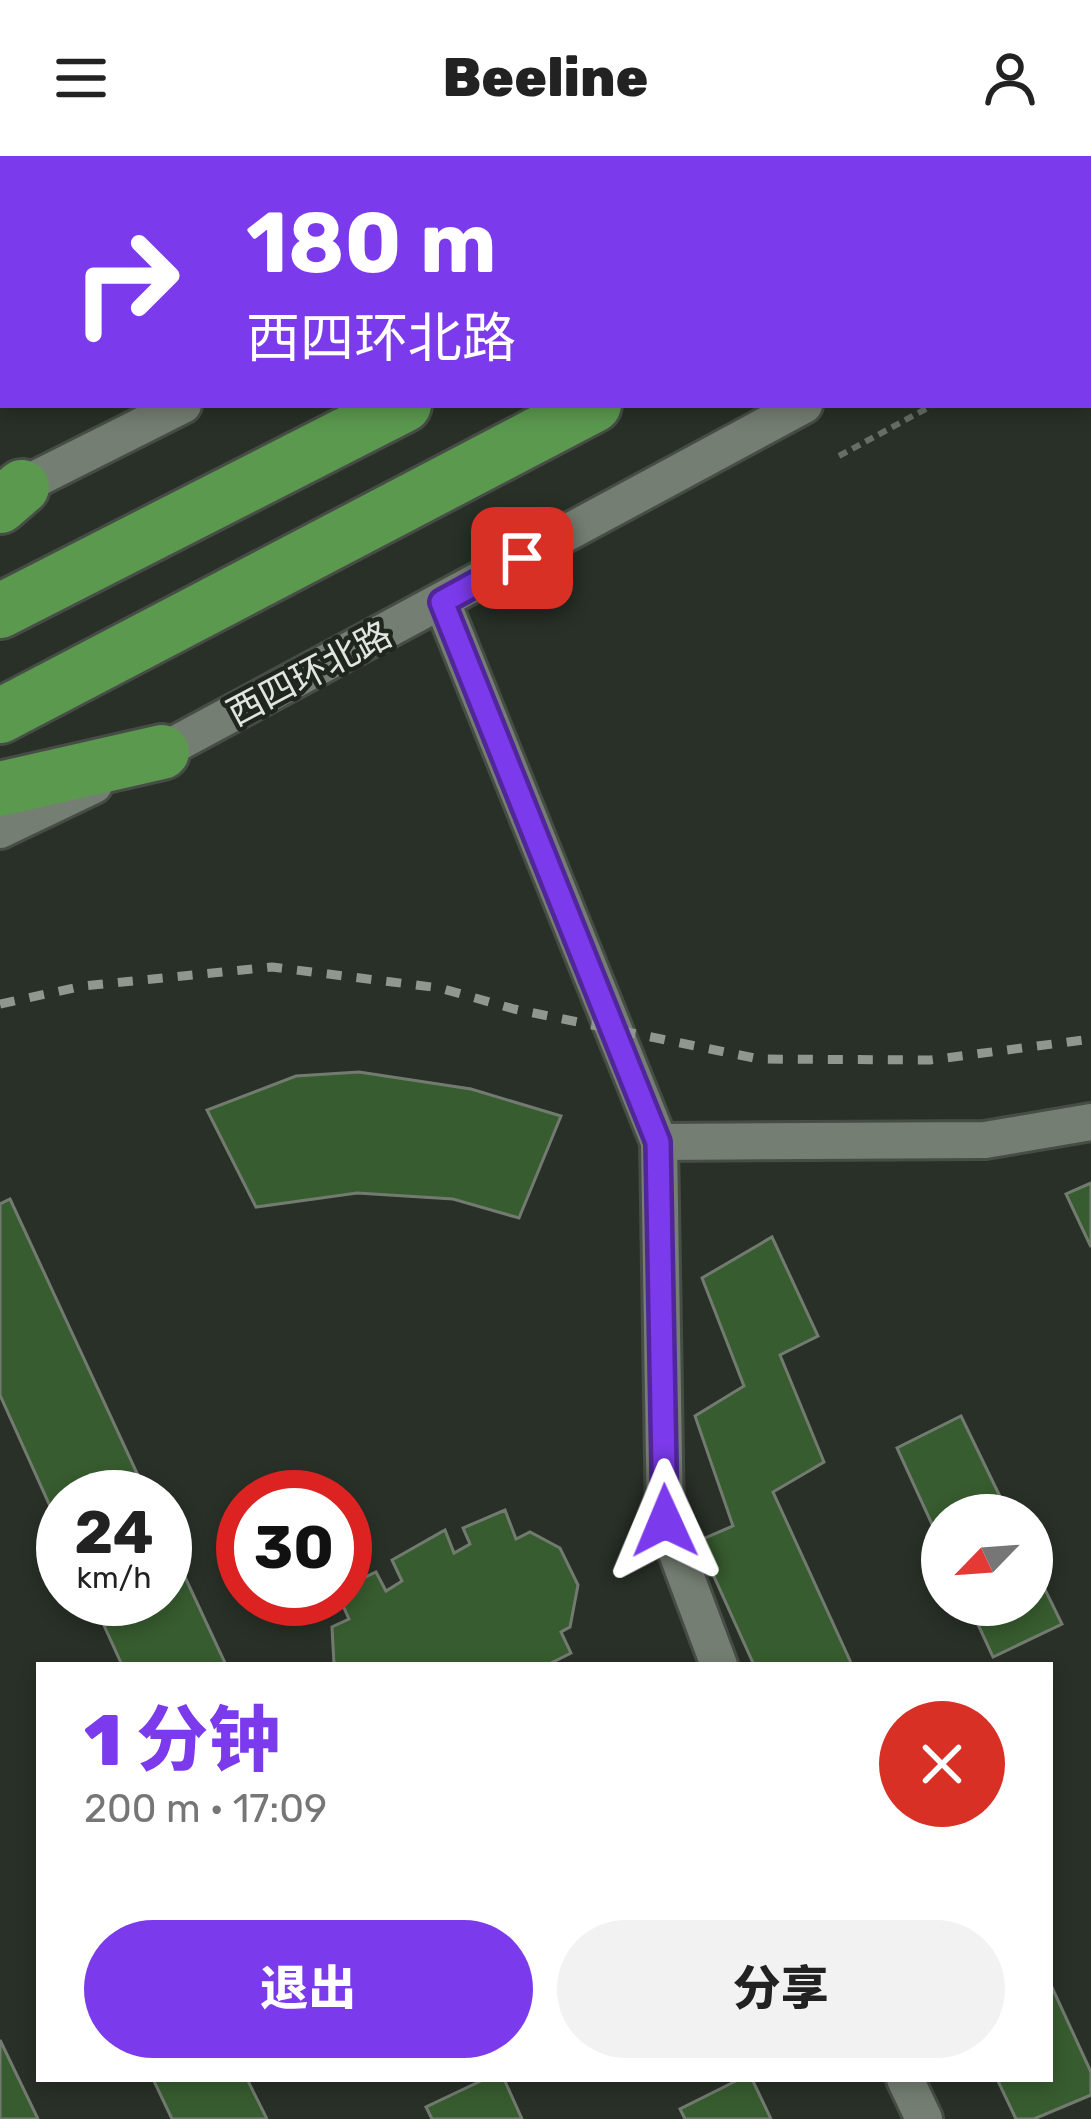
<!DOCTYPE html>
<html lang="zh">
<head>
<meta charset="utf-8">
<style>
  body { margin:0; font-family:Rubik,"Noto Sans SC",sans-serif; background:#f2f2f2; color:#222; height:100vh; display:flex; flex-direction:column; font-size:45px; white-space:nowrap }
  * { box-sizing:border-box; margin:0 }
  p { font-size:39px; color:#767676 }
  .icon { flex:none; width:66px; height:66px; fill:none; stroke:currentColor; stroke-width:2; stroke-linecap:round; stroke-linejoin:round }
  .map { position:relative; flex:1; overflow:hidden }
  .drawer { position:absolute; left:36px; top:1506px; width:1017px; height:420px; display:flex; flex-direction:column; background:#fff; border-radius:0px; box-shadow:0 6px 18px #0003 }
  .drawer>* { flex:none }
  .guide { position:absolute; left:0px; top:0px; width:1092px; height:252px; box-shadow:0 6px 18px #0003; background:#7c3aed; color:#fff; overflow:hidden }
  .needle { width:78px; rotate:245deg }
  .tools { position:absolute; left:921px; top:1338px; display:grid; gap:24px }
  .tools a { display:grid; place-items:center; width:132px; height:132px; border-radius:50%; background:#fff; box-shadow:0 6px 18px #0003; font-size:60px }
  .speed { position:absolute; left:36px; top:1314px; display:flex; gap:24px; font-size:60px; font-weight:700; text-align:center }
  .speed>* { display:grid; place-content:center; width:156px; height:156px; border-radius:50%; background:#fff; box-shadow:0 6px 18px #0003; line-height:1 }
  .speed small { font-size:30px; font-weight:400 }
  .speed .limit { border:18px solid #d22; background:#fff; color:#111 }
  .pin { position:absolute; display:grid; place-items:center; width:102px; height:102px; color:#fff; margin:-51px; border-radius:24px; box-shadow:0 6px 18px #0006 }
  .me { position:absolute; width:132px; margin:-66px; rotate:359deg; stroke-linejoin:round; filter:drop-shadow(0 0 9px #0008) }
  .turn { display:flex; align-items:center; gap:42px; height:252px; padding:0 48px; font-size:54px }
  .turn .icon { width:156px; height:156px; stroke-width:2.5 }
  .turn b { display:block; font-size:84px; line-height:102px }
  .round { display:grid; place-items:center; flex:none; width:126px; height:126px; border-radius:63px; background:#f2f2f2 }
  .summary { display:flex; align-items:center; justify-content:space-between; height:204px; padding:0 48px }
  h1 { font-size:72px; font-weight:800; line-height:90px; color:#7c3aed }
  .primary-button { display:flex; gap:24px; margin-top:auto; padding:24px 48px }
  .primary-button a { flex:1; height:138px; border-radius:72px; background:#7c3aed; color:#fff; font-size:48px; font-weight:800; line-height:138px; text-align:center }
  .primary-button a+a { background:#f2f2f2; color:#222 }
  header { display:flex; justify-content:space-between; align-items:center; height:156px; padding:0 48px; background:#fff; font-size:54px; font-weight:800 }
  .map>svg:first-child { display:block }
  .building { fill:#375c2f; stroke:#737b71; stroke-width:3 }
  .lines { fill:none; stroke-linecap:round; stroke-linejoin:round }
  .minor-casing { stroke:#474d46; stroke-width:42 }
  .highway-casing { stroke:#474d46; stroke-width:60 }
  .path { stroke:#676e66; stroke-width:6; stroke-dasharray:9 6; stroke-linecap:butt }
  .minor { stroke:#757e73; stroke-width:36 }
  .highway { stroke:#5b994f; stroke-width:54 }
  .rail { stroke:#90978f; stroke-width:9; stroke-dasharray:15 15; stroke-linecap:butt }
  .route-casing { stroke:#51269a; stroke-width:30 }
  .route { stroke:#7c3aed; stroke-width:21 }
  .labels { text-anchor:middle; stroke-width:9; stroke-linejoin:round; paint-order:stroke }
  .street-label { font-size:36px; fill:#e0e5df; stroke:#1f261d }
</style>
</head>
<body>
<header><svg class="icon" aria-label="menu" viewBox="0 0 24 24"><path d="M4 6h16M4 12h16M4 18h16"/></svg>Beeline<svg class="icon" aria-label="person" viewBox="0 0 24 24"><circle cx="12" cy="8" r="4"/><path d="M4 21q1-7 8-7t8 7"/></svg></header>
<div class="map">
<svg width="1091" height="1963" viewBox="0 0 1091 1963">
  <rect width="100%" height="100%" fill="#283027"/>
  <g class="building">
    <path d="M0,0L163,3H3L0,164Z"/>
    <path d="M359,916L471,933L561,960L519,1062L453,1043L357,1037L256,1051L207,954L296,920Z"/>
    <path d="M1091,1027V1091L1066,1038Z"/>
    <path d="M10,1043L148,1341H63V1379L0,1239V1048Z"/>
    <path d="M772,1081L818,1180L780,1199L824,1306L773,1336L852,1509H754L698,1385L733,1370L695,1260L744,1230L702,1122Z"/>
    <path d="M961,1260L1009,1359H942V1390L897,1292Z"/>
    <path d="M505,1354L516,1383L530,1376L560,1392L578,1429L570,1471L561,1476L571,1497L547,1509H334L332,1471L349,1463L340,1443H345V1431L376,1416L386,1435L402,1425L392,1404L445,1374L454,1397L470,1388L463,1372Z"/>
    <path d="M165,1378L226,1509H122L92,1443H165Z"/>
    <path d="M1032,1407L1062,1468L993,1501L969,1449H1032Z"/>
    <path d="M1050,1827L1091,1916V1939L1034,1963H1016L997,1923H1050Z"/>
    <path d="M0,1884L38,1963H0Z"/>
    <path d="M153,1923H247L267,1963H172Z"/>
    <path d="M485,1923H504L522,1963H432L426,1951Z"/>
    <path d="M740,1923H752L771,1963H685L680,1953Z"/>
  </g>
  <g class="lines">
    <defs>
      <g id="minor">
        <path d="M228,0L230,3"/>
        <path d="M644,3L650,0"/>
        <path d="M1089,108L1091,112"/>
        <path d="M4,339L183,249"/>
        <path d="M442,446L659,986L665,1365L719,1509"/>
        <path d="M144,605L804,249"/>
        <path d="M0,674L94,629"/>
        <path d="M659,986L985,984L1091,966"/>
        <path d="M905,1923L924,1963"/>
      </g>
      <g id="highway">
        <path d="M842,3L847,0"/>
        <path d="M1025,3L1030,0"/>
        <path d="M0,350L22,331"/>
        <path d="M0,455L404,249"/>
        <path d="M0,560L594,249"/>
        <path d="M0,633L162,596"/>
      </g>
    </defs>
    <use href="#minor" class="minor-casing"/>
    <use href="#highway" class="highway-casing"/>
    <path class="path" d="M839,300L933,249"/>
    <use href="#minor" class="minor"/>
    <use href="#highway" class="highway"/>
    <path class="rail" d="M0,848L83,830L272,811L440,832L514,853L759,903L930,904L1091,883"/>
  </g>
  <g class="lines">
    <defs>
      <path id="route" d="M522,402L442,446L658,986L665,1365"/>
    </defs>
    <use href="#route" class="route-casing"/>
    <use href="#route" class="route"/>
  </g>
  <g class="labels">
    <g class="street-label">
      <text transform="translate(309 517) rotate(-28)" y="13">西四环北路</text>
    </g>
  </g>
</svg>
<div class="tools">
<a><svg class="needle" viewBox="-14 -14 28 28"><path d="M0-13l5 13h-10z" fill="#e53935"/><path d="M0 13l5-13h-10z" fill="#767676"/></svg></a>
</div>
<div class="speed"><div>24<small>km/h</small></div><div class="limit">30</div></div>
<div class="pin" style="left:522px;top:402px;background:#d93025"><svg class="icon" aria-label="arrive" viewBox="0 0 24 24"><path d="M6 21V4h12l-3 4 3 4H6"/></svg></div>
<svg class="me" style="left:665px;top:1365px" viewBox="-20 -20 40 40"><path d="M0-17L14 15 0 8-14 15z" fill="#7c3aed" stroke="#fff" stroke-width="4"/></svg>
<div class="guide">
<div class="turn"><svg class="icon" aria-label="right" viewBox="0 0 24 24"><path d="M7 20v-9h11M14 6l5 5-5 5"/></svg><div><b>180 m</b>西四环北路</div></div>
</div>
<section class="drawer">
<div class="summary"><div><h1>1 分钟</h1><p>200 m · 17:09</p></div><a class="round" style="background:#d93025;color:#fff"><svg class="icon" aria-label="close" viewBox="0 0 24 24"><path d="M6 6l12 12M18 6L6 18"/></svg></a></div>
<div class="primary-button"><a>退出</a><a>分享</a></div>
</section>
</div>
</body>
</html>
